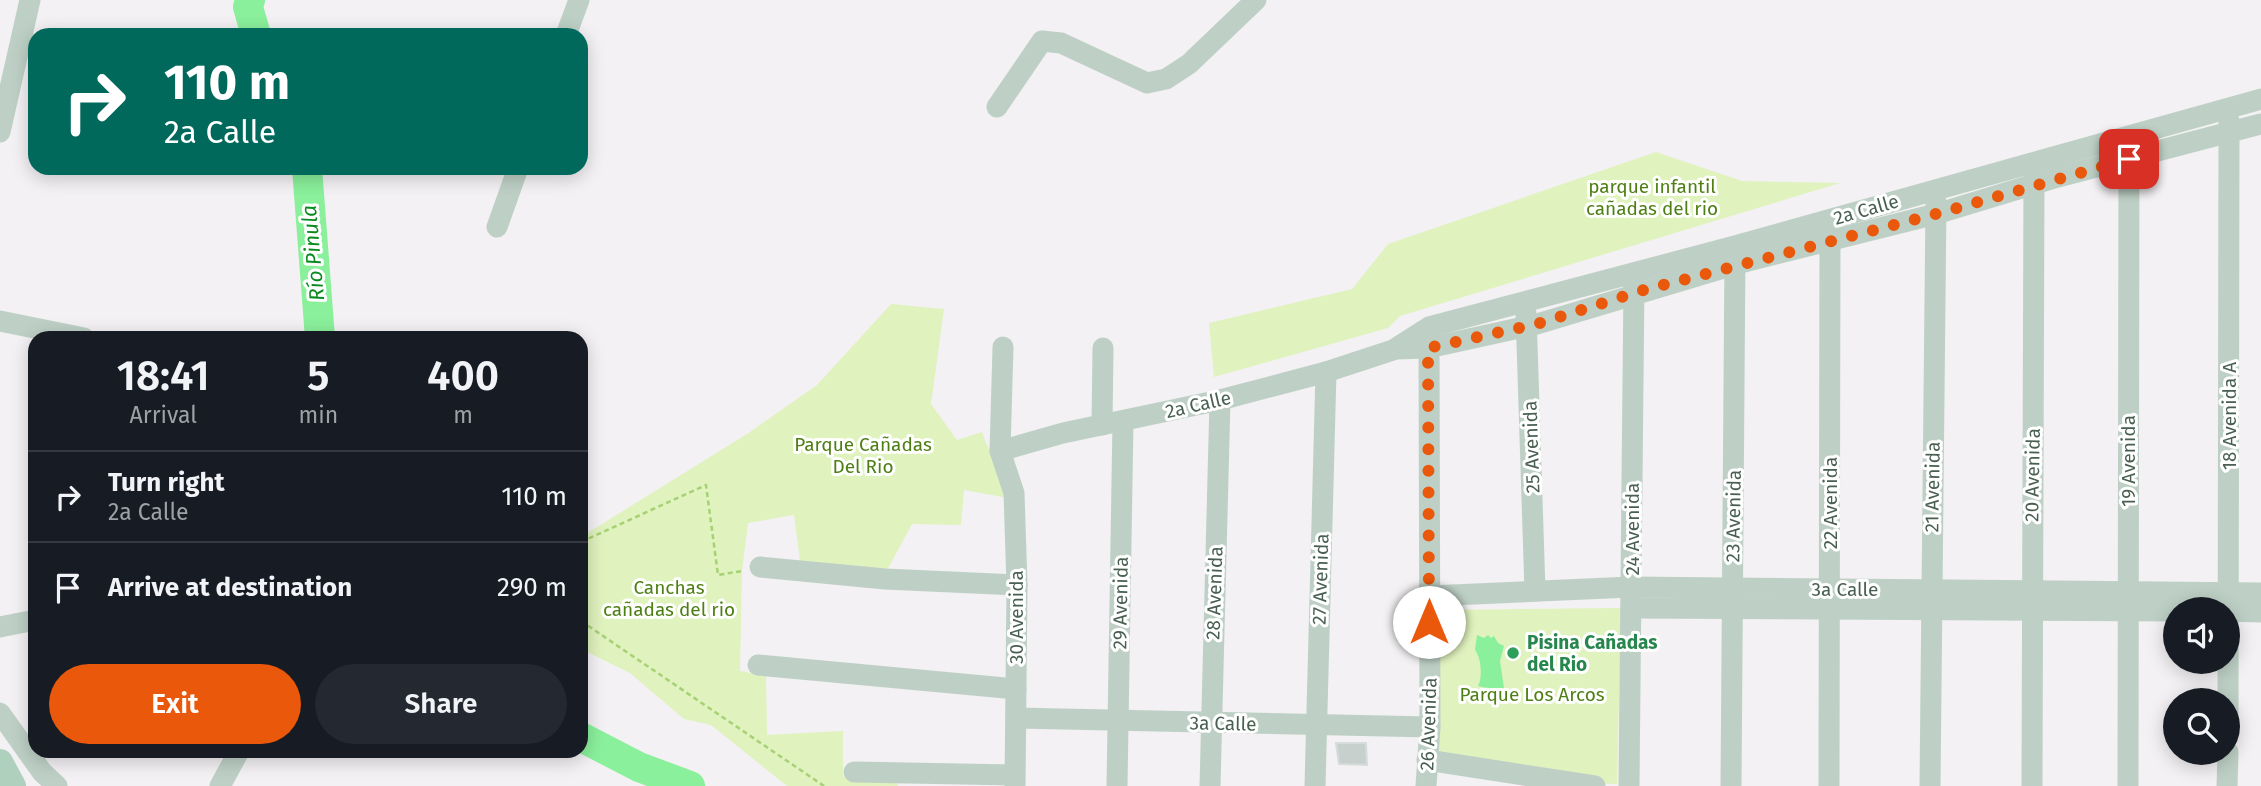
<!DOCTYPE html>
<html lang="en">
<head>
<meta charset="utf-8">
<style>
  body { margin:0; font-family:"Fira Sans",sans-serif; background:#242831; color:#f1f3f6; height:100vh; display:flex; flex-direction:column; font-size:26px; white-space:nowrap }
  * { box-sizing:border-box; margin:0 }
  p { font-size:23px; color:#9ea1a6 }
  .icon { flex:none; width:38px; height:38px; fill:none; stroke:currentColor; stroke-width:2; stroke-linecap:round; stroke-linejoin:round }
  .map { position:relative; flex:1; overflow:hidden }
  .panel { position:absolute; left:28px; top:331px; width:560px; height:427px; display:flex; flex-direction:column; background:#171b24; border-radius:21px; box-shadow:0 4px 18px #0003 }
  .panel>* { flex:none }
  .guide { position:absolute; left:28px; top:28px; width:560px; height:147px; border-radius:21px; box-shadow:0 4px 18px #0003; background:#00695c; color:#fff; overflow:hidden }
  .fabs { position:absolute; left:2163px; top:597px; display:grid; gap:14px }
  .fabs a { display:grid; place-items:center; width:77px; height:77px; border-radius:50%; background:#171b24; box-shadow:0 4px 18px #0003; font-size:35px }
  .pin { position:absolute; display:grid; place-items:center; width:60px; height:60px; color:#fff; margin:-30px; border-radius:14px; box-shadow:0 4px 10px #0006 }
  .me { position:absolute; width:77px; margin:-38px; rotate:0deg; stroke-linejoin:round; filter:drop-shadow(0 0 5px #0008) }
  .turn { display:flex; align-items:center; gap:24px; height:147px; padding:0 21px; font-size:32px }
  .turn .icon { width:91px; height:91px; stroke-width:2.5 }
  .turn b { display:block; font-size:49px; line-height:60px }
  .eta { display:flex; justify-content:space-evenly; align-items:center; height:119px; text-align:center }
  .eta b { font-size:42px; font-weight:600; line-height:49px }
  .button { display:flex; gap:14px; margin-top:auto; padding:14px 21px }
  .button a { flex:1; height:80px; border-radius:42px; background:#ea580c; color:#fff; font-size:28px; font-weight:600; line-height:80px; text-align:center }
  .button a+a { background:#242831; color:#f1f3f6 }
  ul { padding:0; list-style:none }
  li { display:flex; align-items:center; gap:21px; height:91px; padding:0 21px; border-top:2px solid #363941 }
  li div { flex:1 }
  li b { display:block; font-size:26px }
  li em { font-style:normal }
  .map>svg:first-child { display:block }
  .green { fill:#e0f2be }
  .water { fill:#8af09b }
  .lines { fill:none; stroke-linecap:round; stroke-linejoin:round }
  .river { stroke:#8af09b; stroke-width:30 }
  .building { fill:#c8d0cd; stroke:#d5dcda; stroke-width:2 }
  .path { stroke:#a6d175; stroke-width:2.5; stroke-dasharray:5 3.5; stroke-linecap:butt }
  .minor { stroke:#bed0c6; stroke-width:21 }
  .major { stroke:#b0d0be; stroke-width:26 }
  .route { stroke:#ea580c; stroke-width:12; stroke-dasharray:0 21.6 }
  .leisure-dot { fill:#2e9e5b; stroke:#fff; stroke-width:2.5 }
  .labels { text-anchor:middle; stroke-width:6; stroke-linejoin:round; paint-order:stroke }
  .park-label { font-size:19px; fill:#4e7f14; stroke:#fff }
  .street-label { font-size:19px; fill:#485f52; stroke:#fff }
  .leisure-label { font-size:19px; font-weight:bold; fill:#27864d; stroke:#fff; text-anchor:start }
  .water-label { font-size:21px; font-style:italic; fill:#098a1e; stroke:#fff }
</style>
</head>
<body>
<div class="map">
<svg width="2261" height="786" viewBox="0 0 2261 786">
  <rect width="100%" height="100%" fill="#f3f1f3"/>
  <g class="green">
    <path d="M1656,152L1742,181L1840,183L1400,316L1388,328L1214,377L1209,323L1352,289L1388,244Z"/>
    <path d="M891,304L944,309L931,404L957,440L982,432C990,456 1005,474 1008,498L964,490L961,525L912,524L884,576L800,561L794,515L748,523L742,571L740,671L766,676L767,735L843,731V777L897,776L898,786H787L711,725L684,719L630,673L581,649V537L747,434L817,385Z"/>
    <path d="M1621,608L1617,784L1528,781L1428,759L1439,610Z"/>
  </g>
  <path class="water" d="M1477,635L1484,638L1488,635L1491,638L1494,636L1498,643L1504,646L1500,661L1504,688L1491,696L1487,688L1478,686C1483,678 1481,657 1475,650Z"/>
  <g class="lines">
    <g class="river">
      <path d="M250,0L248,7L256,35"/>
      <path d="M307,168L320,338"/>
      <path d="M581,737L639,767L690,786"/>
    </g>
  </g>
  <path class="building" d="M1336,743H1366L1367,765L1339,764Z"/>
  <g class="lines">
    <g class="path">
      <path d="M581,542L706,485L718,575L742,571"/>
      <path d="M581,621L824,786"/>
    </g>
    <g class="minor">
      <path d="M566,35L579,0"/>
      <path d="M997,107L1042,41L1061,43L1147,83L1166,79L1189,64L1256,0"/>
      <path d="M0,132L30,0"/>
      <path d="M497,227L518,168"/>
      <path d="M1526,313L1535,591"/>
      <path d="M0,321L84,338"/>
      <path d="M1003,347L1000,451L1014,493L1017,585L1015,786"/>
      <path d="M1396,349L1428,348L1537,324L1744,262L1936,214L2058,177L2261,124"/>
      <path d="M1102,425L1103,348"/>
      <path d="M1000,451L1063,433L1220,400L1326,372L1393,350L1429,327L1735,246L2261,99"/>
      <path d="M760,567L885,579L1017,585"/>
      <path d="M1429,596L1631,587L2261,593"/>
      <path d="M1631,608L2175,611"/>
      <path d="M2228,611L2261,612"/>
      <path d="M0,627L35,620"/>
      <path d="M758,665L1016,689"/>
      <path d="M0,713L42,772L57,786"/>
      <path d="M1016,718L1430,727"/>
      <path d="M2228,725L2229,121"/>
      <path d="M1427,760L1595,786"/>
      <path d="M854,772L1015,775"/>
      <path d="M220,786L239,751"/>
      <path d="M1117,786L1123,421"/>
      <path d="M1210,786L1220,400"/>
      <path d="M1315,786L1326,372"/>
      <path d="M1426,786L1430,727L1429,336"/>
      <path d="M1629,786L1634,281"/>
      <path d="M1731,786L1735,252"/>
      <path d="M1829,786L1830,228"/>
      <path d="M1930,786L1936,202"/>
      <path d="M2032,786L2034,172"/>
      <path d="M2128,786L2129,148"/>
      <path d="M2227,786L2228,752"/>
    </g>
    <path class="major" d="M0,762L13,786"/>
  </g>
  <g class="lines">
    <path class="route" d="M1429,622L1428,348L1537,324L1644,290L1936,214L2129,159"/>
  </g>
  <circle class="leisure-dot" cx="1513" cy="653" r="7"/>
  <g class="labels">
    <g class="park-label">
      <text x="1652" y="193">parque infantil<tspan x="1652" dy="22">cañadas del rio</tspan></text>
      <text x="863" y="451">Parque Cañadas<tspan x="863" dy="22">Del Rio</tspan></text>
      <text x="669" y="594">Canchas<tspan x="669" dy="22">cañadas del rio</tspan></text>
      <text x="1532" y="701">Parque Los Arcos</text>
    </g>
    <g class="street-label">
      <text transform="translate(1866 209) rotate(-16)" y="7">2a Calle</text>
      <text transform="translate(1198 404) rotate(-13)" y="7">2a Calle</text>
      <text transform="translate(2229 416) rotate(-90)" y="7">18 Avenida A</text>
      <text transform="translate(1531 447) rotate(-92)" y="7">25 Avenida</text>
      <text transform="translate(2128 461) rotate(-90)" y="7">19 Avenida</text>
      <text transform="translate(2032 475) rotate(-89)" y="7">20 Avenida</text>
      <text transform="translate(1932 487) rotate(-89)" y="7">21 Avenida</text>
      <text transform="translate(1830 503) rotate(-90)" y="7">22 Avenida</text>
      <text transform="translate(1733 516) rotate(-89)" y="7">23 Avenida</text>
      <text transform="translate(1632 529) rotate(-90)" y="7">24 Avenida</text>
      <text transform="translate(1320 579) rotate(-88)" y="7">27 Avenida</text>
      <text x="1845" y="596">3a Calle</text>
      <text transform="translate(1214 593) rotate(-88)" y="7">28 Avenida</text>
      <text transform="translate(1120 603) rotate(-89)" y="7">29 Avenida</text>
      <text transform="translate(1016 617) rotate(-90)" y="7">30 Avenida</text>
      <text transform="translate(1223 723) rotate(1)" y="7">3a Calle</text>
      <text transform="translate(1428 724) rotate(-88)" y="7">26 Avenida</text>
    </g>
    <g class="leisure-label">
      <text x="1527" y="649">Pisina Cañadas<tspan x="1527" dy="22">del Rio</tspan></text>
    </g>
    <g class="water-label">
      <text transform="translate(313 253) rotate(-95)" y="7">Río Pinula</text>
    </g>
  </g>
</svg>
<div class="fabs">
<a><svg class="icon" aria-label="sound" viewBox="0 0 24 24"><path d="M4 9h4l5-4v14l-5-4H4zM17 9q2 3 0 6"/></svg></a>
<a><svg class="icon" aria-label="search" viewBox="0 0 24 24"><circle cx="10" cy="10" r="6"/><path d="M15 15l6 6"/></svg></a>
</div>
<div class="pin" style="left:2129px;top:159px;background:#d93025"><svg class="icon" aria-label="arrive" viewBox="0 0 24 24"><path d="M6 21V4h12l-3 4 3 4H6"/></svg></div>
<svg class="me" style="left:1429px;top:622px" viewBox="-20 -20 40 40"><circle r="19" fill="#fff"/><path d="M0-13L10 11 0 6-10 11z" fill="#ea580c"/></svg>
<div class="guide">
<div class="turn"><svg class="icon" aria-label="right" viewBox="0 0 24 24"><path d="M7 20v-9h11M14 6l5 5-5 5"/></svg><div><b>110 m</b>2a Calle</div></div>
</div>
<section class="panel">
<div class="eta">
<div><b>18:41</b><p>Arrival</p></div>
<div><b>5</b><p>min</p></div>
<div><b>400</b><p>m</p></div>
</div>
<ul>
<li><svg class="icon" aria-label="right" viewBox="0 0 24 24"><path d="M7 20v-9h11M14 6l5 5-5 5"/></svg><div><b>Turn right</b><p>2a Calle</p></div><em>110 m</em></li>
<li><svg class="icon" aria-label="arrive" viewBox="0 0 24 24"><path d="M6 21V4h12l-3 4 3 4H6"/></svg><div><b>Arrive at destination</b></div><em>290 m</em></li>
</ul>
<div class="button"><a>Exit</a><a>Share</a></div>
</section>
</div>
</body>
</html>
